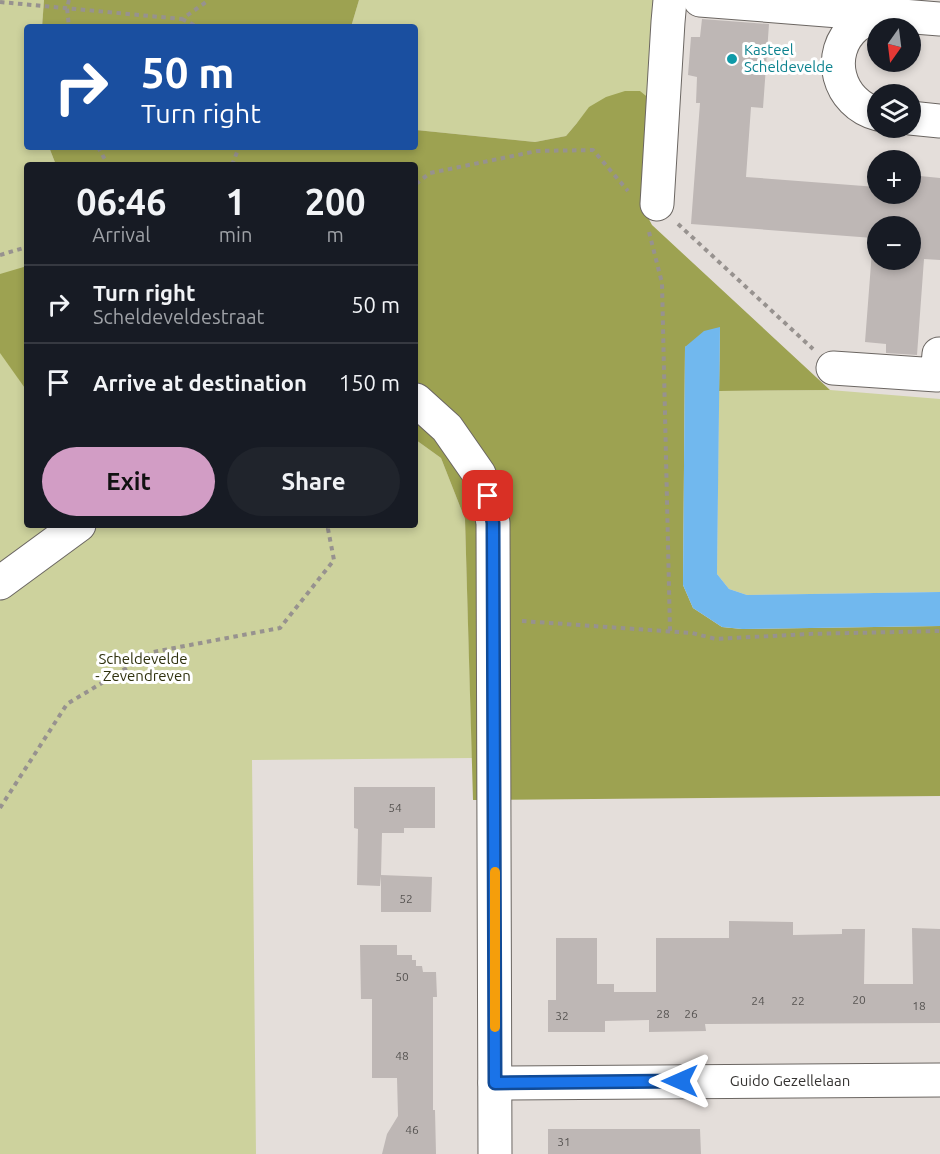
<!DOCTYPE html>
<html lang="en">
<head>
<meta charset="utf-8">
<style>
  body { margin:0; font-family:Ubuntu,sans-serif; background:#20242c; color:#f1f3f6; height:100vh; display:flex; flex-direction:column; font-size:22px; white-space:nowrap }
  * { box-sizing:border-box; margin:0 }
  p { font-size:20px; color:#9ea1a6 }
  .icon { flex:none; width:33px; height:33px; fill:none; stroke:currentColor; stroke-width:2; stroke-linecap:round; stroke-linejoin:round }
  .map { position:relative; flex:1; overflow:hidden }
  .sheet { position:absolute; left:24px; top:162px; width:394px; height:366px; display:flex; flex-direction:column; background:#171b24; border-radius:6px; box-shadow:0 3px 9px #0003 }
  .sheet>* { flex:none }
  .guide { position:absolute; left:24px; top:24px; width:394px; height:126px; border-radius:6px; box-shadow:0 3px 9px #0003; background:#1a4fa0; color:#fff; overflow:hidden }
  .needle { width:39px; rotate:194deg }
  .controls { position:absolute; left:867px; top:18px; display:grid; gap:12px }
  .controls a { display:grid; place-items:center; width:54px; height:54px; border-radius:50%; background:#171b24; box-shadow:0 3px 9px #0003; font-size:30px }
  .pin { position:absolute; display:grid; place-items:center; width:51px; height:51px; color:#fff; margin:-26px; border-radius:12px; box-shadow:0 3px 9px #0006 }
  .me { position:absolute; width:66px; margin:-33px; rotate:270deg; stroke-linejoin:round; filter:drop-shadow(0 0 4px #0008) }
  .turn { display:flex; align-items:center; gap:21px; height:126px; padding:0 18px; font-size:27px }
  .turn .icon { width:78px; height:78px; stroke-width:2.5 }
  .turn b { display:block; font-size:42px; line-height:51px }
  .eta { display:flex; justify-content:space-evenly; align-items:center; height:102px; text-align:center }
  .eta b { font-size:36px; font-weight:600; line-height:42px }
  .button { display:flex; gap:12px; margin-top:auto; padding:12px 18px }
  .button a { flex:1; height:69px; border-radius:36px; background:#d29dc5; color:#111; font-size:24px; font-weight:600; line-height:69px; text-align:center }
  .button a+a { background:#20242c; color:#f1f3f6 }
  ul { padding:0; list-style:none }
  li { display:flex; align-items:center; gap:18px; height:78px; padding:0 18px; border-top:2px solid #363941 }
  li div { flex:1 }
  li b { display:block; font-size:22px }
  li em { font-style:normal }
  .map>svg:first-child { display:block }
  .green { fill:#cdd29d }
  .forest { fill:#9da251 }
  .water { fill:#71b8ee }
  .building { fill:#beb7b5; fill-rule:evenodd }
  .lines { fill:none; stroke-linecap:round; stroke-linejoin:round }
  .minor-casing { stroke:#6b6662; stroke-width:35 }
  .path { stroke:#97928f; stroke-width:4; stroke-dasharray:4.5 4.5; stroke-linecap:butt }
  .minor { stroke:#fff; stroke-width:33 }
  .route-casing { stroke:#114b97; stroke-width:15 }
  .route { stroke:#1a73e8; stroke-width:10 }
  .slow { stroke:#f59e0b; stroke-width:10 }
  .culture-dot { fill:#0f9aa8; stroke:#fff; stroke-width:2 }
  .labels { text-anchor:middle; stroke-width:6; stroke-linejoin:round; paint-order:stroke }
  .number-label { font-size:12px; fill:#575452 }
  .culture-label { font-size:15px; fill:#0d838f; stroke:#fff; text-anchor:start }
  .park-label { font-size:15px; fill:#2f310d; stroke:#fff }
  .street-label { font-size:15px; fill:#353331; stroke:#fff }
</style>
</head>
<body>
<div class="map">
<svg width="940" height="1154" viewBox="0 0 940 1154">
  <rect width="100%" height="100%" fill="#e4deda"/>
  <g class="green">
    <path d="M0,0H44L42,27H27V147H49L56,165H27V525H416V440L441,458L465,519L472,758L252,760L256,1154H0Z"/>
    <path d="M359,0H657L651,100L577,123L566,136L535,142L416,130V27H351Z"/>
    <path d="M830,390L940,399V592L747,595L729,589L717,574L719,391Z"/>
  </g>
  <g class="forest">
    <path d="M44,0H359L351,27H42Z"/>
    <path d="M625,91H640L651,100L644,210L652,225L830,390L719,391L720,328L685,347L683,585L693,608L722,627L742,629L940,626V796L473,800L465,519L441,458L416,440V165H56L49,147H416V130L535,142L566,136L577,123L589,107L606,97Z"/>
    <path d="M27,266V391L0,353V274Z"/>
  </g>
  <path class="water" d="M720,327L717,574L729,589L747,595L940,592V626L742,629L722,627L693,608L683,585L685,347L704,331Z"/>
  <g class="building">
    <path d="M702,19L769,24L763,108L751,107L746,177L877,187L878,184V194H910V175L940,178V260L924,259L917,355L886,353V344L865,342L873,238L691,224L700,103H696L697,77L688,75L691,37H700ZM878,226H910V260H878Z"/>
    <path d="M354,787H435V828H404V833H382L381,875L432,877L431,912H381V876L380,886L357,885L358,829L354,828Z"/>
    <path d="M729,921L793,922V935L842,934V929H865L864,984H913L912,928L940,929V1023L705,1024L706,1031L649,1032V1020L605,1021V1032H548V1000H556V938H597V984H614V992H656V938H729Z"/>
    <path d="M360,945H397V955H412V960H416V966H422L423,972H436L437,997H433V1110H435L436,1154H382L387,1134L398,1116L397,1078H372V999H361Z"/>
    <path d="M548,1129H700L701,1154H548Z"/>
  </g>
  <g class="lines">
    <defs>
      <g id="minor">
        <path d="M700,0L940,19"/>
        <path d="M878,114C838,104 824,53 856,26C864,20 873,17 882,14"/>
        <path d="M910,118L940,121"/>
        <path d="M657,204L668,22L670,0"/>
        <path d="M833,368L937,375L939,354H940"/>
        <path d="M416,400L447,428L479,474L488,496L493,523L495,1154"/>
        <path d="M0,583L79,525"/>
        <path d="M495,1083L940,1080"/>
      </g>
    </defs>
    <use href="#minor" class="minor-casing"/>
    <g class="path">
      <path d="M69,0L67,8L69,27"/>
      <path d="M0,2L182,19L209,0"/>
      <path d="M182,19L198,27"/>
      <path d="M98,147L108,165"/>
      <path d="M232,165L239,147"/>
      <path d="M416,184L430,173L537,151L593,150L628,191"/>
      <path d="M678,224L813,349"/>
      <path d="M649,232L662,283L670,631"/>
      <path d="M0,255L27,247"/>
      <path d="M522,621L692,633L716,639L807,634L940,631"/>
      <path d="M0,808L67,704L153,652L280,628L334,560L328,529L329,525"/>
    </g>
    <use href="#minor" class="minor"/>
  </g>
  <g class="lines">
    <defs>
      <path id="route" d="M488,496L493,523L495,1083L680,1081"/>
    </defs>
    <use href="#route" class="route-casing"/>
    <use href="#route" class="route"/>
    <path class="slow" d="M495,872V1027"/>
  </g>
  <circle class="culture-dot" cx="732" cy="59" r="6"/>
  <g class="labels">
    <g class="number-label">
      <text x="395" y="812">54</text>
      <text x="406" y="903">52</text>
      <text x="402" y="981">50</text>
      <text x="859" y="1004">20</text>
      <text x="758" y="1005">24</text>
      <text x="798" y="1005">22</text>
      <text x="919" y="1010">18</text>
      <text x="663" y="1018">28</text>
      <text x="691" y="1018">26</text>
      <text x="562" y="1020">32</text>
      <text x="402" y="1060">48</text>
      <text x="412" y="1134">46</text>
      <text x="564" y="1146">31</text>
    </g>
    <g class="culture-label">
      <text x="744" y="55">Kasteel<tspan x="744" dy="17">Scheldevelde</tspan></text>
    </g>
    <g class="park-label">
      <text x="143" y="664">Scheldevelde<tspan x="143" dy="17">- Zevendreven</tspan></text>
    </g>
    <g class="street-label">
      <text x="790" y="1086">Guido Gezellelaan</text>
    </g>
  </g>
</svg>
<div class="controls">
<a><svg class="needle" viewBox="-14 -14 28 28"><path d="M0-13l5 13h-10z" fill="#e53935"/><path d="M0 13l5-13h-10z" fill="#9ea1a6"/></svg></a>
<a><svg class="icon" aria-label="layers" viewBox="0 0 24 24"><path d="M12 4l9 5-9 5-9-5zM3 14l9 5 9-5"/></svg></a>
<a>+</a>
<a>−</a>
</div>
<div class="pin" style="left:488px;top:496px;background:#d93025"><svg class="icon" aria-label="arrive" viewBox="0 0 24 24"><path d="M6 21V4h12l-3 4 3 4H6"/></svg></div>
<svg class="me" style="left:680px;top:1081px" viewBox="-20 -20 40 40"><path d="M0-17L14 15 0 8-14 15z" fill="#1a73e8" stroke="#fff" stroke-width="4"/></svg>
<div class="guide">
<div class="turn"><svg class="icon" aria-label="right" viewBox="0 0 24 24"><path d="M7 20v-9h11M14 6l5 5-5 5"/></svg><div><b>50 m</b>Turn right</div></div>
</div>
<section class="sheet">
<div class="eta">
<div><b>06:46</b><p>Arrival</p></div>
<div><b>1</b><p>min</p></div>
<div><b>200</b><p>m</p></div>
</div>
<ul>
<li><svg class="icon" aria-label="right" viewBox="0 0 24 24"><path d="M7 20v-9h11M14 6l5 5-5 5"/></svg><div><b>Turn right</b><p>Scheldeveldestraat</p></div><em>50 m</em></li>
<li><svg class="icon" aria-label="arrive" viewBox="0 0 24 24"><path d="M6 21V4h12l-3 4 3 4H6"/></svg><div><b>Arrive at destination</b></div><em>150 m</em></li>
</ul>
<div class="button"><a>Exit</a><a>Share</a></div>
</section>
</div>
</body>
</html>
